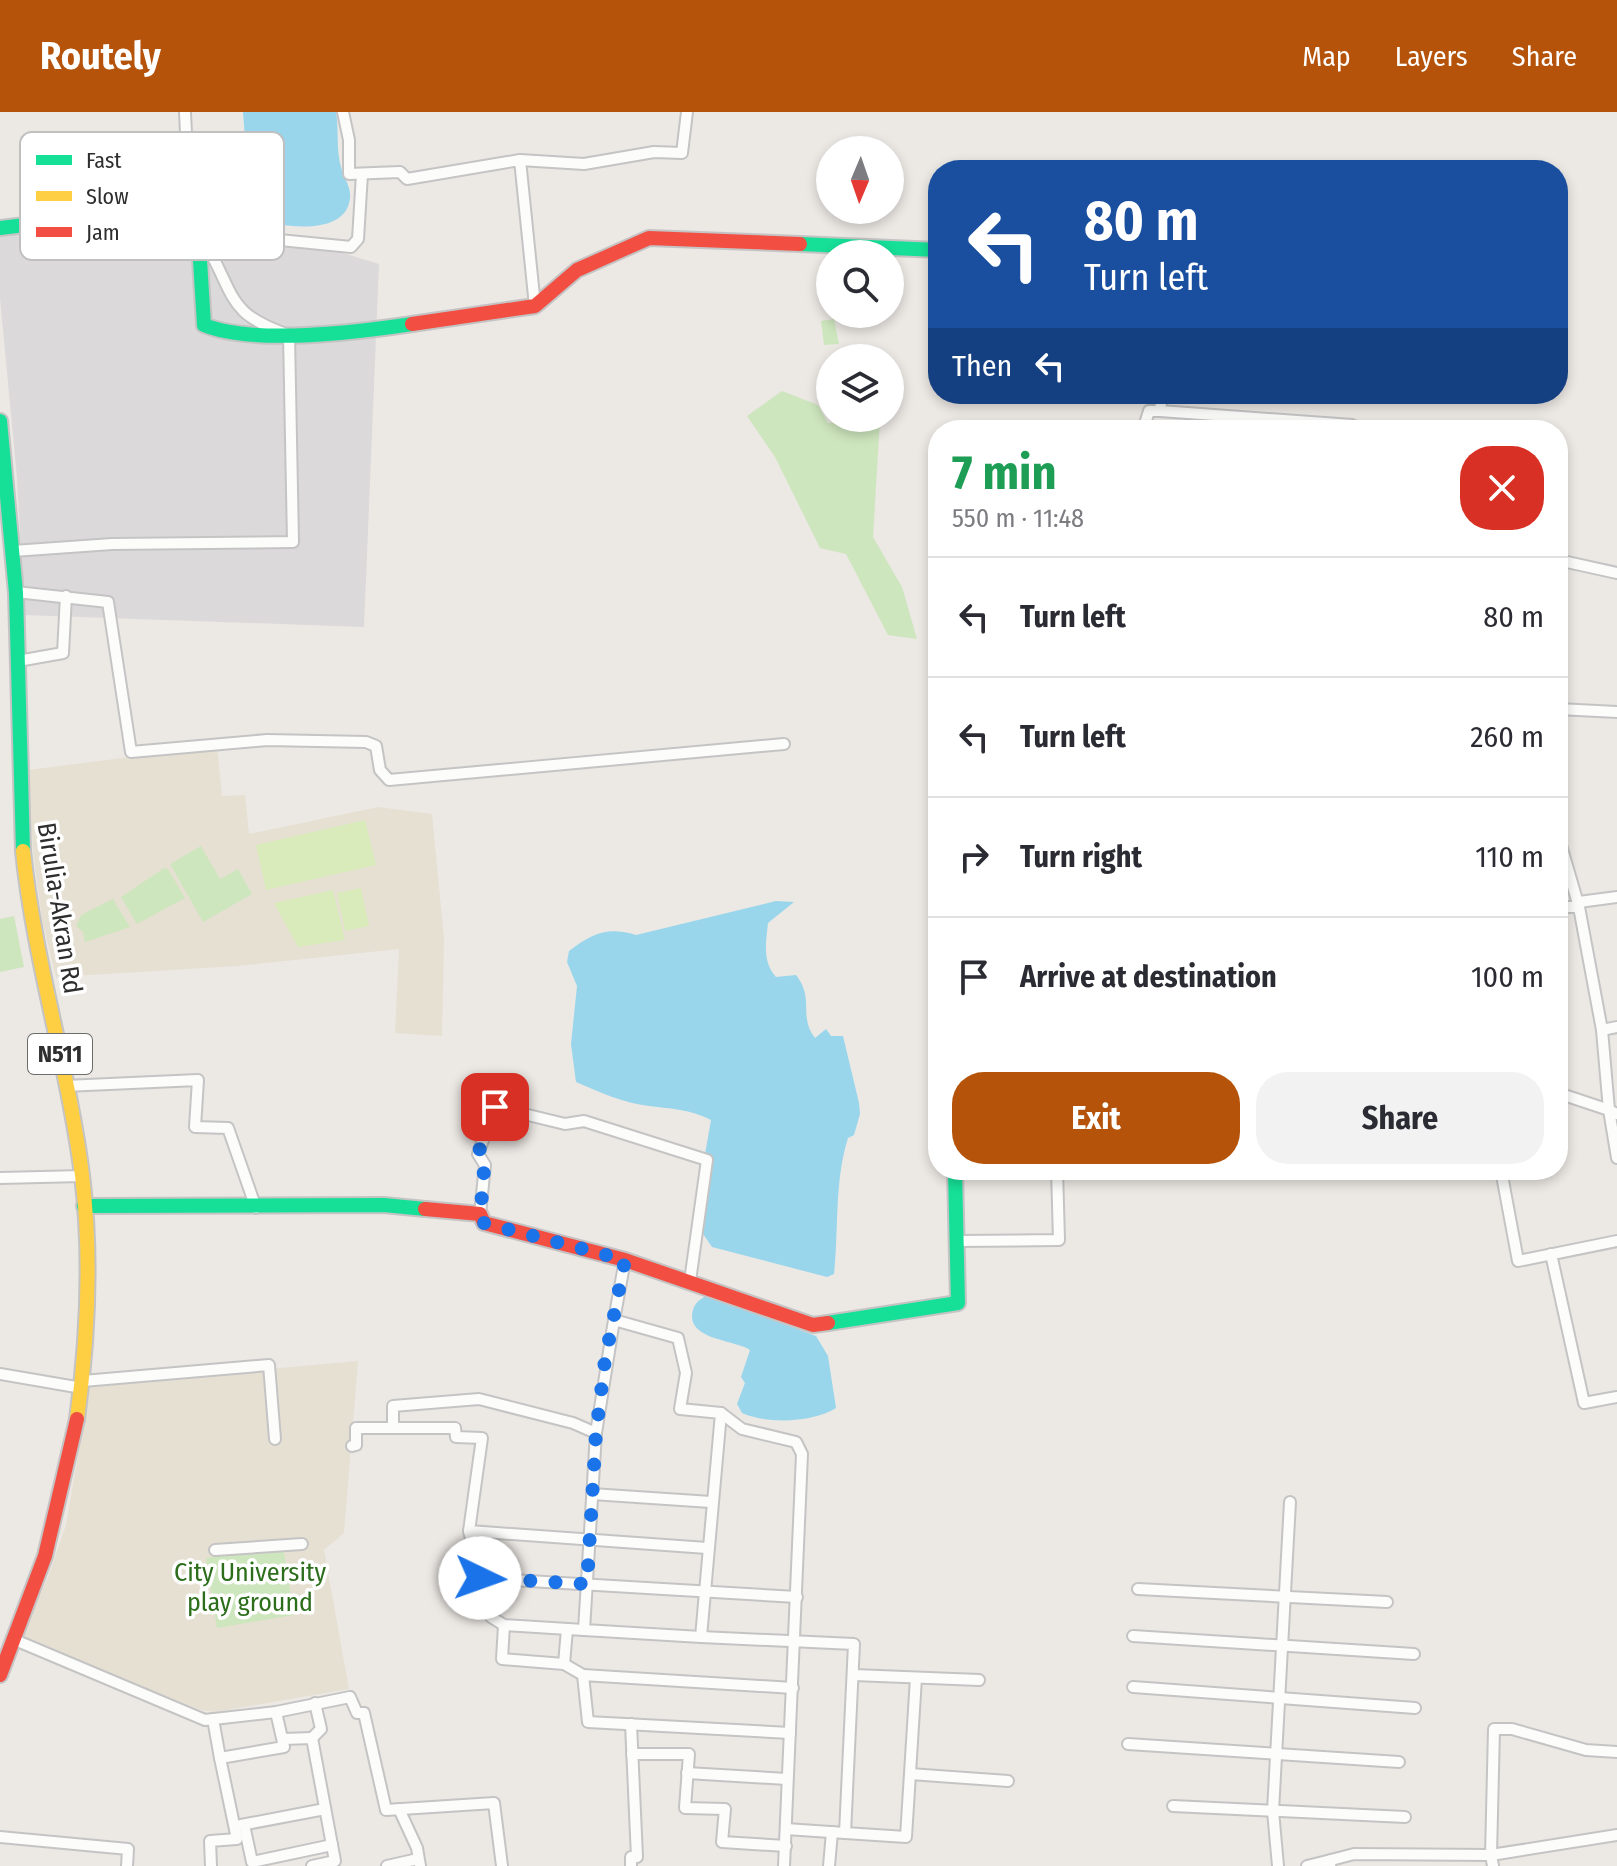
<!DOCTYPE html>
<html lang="en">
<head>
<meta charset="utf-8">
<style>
  body { margin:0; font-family:"Fira Sans Condensed",sans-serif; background:#f2f2f3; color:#2b2b33; height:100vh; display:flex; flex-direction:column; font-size:30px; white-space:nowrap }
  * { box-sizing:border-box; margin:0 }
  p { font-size:26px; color:#7c7c81 }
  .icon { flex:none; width:44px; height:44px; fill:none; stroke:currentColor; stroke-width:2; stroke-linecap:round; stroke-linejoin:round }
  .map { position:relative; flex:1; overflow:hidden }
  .side { position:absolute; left:928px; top:308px; width:640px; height:760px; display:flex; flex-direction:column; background:#fff; border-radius:32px; box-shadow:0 4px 12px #0003 }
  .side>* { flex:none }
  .hud { position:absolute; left:928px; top:48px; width:640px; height:244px; border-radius:32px; box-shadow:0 4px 12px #0003; background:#1a4fa0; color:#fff; overflow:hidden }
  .needle { width:52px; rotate:182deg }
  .tools { position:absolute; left:816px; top:24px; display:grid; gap:16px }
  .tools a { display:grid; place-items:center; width:88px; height:88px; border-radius:50%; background:#fff; box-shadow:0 4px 12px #0003; font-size:40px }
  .pin { position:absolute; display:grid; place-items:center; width:68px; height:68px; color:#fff; margin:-34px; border-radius:16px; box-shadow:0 4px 12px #0006 }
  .me { position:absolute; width:88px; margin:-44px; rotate:93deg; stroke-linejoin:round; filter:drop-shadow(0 0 6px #0008) }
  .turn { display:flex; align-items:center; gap:28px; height:168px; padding:0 24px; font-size:36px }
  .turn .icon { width:104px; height:104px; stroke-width:2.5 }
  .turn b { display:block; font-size:56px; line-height:68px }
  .then { display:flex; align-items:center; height:76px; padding:0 24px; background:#0003; gap:16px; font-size:30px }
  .round { display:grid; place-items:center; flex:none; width:84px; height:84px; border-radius:32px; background:#f2f2f3 }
  .overview { display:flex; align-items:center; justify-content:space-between; height:136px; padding:0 24px }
  h1 { font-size:48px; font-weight:700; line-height:60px; color:#1e9e55 }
  .primary-button { display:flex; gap:16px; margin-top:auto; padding:16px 24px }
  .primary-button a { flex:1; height:92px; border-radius:32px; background:#b45309; color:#fff; font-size:32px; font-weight:700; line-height:92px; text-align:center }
  .primary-button a+a { background:#f2f2f3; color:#2b2b33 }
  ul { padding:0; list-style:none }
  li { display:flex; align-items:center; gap:24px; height:120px; padding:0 24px; border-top:2px solid #e1e1e2 }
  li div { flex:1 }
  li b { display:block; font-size:30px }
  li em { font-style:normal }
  header { display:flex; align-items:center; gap:48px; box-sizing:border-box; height:112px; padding:0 40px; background:#b45309; color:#fff }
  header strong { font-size:38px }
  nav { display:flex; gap:44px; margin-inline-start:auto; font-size:28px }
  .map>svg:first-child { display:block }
  .industrial { fill:#dcd9db }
  .education { fill:#e6e0d3 }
  .green { fill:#cee6be }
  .pitch { fill:#d9eabb }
  .water { fill:#99d6ec }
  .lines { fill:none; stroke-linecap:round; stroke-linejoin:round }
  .street-casing { stroke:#c5c4c5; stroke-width:14 }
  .fast-casing { stroke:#c5c4c5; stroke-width:18 }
  .slow-casing { stroke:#c5c4c5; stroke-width:18 }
  .jam-casing { stroke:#c5c4c5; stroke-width:18 }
  .street { stroke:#fcfcfb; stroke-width:10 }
  .fast { stroke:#16e098; stroke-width:14 }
  .slow { stroke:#ffcf43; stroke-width:14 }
  .jam { stroke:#f24e42; stroke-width:14 }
  .route { stroke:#1a73e8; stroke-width:14; stroke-dasharray:0 25.2 }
  .labels { text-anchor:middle; stroke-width:7; stroke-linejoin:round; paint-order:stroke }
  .shield { fill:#fff; stroke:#6d6d6d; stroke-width:2 }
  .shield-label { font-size:24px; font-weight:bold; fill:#2e2e2e }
  .street-label { font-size:26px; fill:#2e2e2e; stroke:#fff }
  .park-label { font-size:26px; fill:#2c6e1b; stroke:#fff }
  .key { fill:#fff; stroke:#c0c0c0; stroke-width:2 }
  .key-label { font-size:22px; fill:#2e2e2e }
</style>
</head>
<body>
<header>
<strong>Routely</strong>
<nav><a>Map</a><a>Layers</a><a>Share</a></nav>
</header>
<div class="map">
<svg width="1617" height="1754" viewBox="0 0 1617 1754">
  <rect width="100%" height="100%" fill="#ece8e4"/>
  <path class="industrial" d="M264,117L379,152L364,515L24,503L17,366L0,186V123Z"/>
  <g class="education">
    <path d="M217,634L222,684L245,683L249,722L378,695L432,702L444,827L442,924L395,921L399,837L238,854L56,865L42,808L33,741L28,658Z"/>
    <path d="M358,1249L344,1421L324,1438L349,1577L215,1600L201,1598L20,1526L48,1465L66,1413L90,1273Z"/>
  </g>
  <g class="green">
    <path d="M834,207L839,232L824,233L821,209Z"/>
    <path d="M782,279L818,293L828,311L880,308L873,425L902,475L917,527L888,523L846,442L820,436L775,345L747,304Z"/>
    <path d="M201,734L220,767L238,757L252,782L203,810L170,752Z"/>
    <path d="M164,756L168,757L185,786L137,812L121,785Z"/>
    <path d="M113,787L130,815L85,830L83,820L76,814L81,803Z"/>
    <path d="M14,804L24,855L0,860V807Z"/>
    <path d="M283,1434L294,1503L217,1516L206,1446Z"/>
  </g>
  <g class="pitch">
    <path d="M365,708L376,753L266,778L256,733Z"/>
    <path d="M361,776L369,814L345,819L337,781Z"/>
    <path d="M333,778L345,828L298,835L274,791Z"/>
  </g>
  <g class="water">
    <path d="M243,0H336C339,18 336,38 341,55C343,65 351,74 350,85C348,125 280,116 256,106L249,81Z"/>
    <path d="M776,789L794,790L768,811C766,831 762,849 776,865L796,863C815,887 798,904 815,926L826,917L831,924H843L859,991L860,1002L854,1023L848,1026C834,1071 839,1117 834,1162L827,1165L712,1135L701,1119L704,1048L711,1008C689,997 672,997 649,994C624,991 599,980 576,970L571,932L577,874L567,850L569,839C591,822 608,814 636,823Z"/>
    <path d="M706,1184L816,1224L828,1244L836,1296C812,1311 767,1312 742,1301L737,1292L745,1271L741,1265L750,1238C736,1228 684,1228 693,1198C695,1191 700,1187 706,1184Z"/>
  </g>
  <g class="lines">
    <defs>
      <g id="street">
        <path d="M185,0L190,106"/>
        <path d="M343,0L349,28V62L400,60L407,67L520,48L535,194"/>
        <path d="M520,48L584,52L654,40L682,41L687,0"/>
        <path d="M199,129L248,125L351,135L358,127L362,62"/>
        <path d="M1162,282L1160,299L1352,313L1362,318"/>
        <path d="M1143,318L1149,299H1160"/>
        <path d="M13,439L112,432L293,430L289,223C228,202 236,186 208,136L199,129"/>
        <path d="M1558,448L1617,461"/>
        <path d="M16,480L108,490L131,640L267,628L366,630L376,634L380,658L389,668L784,632"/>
        <path d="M18,549L63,541L66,484"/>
        <path d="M1558,597L1617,600"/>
        <path d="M1558,723L1579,795"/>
        <path d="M1579,790L1617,785"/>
        <path d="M1558,795H1579L1602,918L1609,998L1617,1002"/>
        <path d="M1602,918L1617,915"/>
        <path d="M65,974L198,968L195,1015L228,1016L256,1096"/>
        <path d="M1558,981L1609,998L1617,1046"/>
        <path d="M1501,1058L1518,1149L1617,1129"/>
        <path d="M0,1066L82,1064"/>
        <path d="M480,1102L485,1053L478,1042L495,995L565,1012L584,1009L707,1048L690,1169"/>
        <path d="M959,1129L1059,1128L1057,1058"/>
        <path d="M1551,1142L1584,1291L1617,1285"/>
        <path d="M614,1208L596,1321L584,1518L701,1525L721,1301L680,1297L686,1261L678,1226L614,1208L625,1148"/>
        <path d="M0,1262L82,1276"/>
        <path d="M83,1269L269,1253L275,1327"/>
        <path d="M721,1301L742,1317L796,1330L802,1342L784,1754"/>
        <path d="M393,1316V1294L479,1287L573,1311L596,1321"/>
        <path d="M352,1334L356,1333V1316H455L456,1325L482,1326L469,1419L491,1505L504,1513L584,1518"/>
        <path d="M592,1382L711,1390"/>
        <path d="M469,1419L707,1436"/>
        <path d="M215,1438L302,1432"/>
        <path d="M480,1466L797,1485"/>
        <path d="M1138,1477L1387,1490"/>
        <path d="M504,1513L502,1547L564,1552L583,1563"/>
        <path d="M1133,1524L1414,1542"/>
        <path d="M701,1525L854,1532L845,1721L786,1717"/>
        <path d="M15,1528L205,1608L276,1600L350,1585L357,1601H364L386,1698L494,1691L502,1754"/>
        <path d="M564,1552L567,1517"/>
        <path d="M854,1563L979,1568"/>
        <path d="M1133,1575L1415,1596"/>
        <path d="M213,1607L220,1646L284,1635L276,1600"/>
        <path d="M631,1612L637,1745H631V1754"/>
        <path d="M790,1621L588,1610L583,1563L793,1576"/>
        <path d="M312,1626L321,1617L315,1591"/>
        <path d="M283,1627L312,1626L335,1749L312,1754"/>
        <path d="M1128,1632L1399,1650"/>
        <path d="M1617,1640L1586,1638L1512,1617H1494L1491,1743L1617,1723"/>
        <path d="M632,1642H689L685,1696L725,1697L722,1730L786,1734"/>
        <path d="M687,1661L787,1667"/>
        <path d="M910,1662L1008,1669"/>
        <path d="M1173,1694L1405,1705"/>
        <path d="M399,1697L417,1736L420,1754"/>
        <path d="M241,1713L325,1697"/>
        <path d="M244,1713L252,1750L332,1733"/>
        <path d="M845,1721L906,1725L916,1566"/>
        <path d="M0,1725L128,1737L127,1754"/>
        <path d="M1331,1748L1354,1742L1491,1743L1493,1754"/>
        <path d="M211,1754L210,1729L237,1727L220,1646"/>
        <path d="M387,1754L418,1747"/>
        <path d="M829,1754L832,1720"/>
        <path d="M1278,1754L1273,1699L1290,1390"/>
        <path d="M1307,1754L1331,1748L1330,1754"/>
      </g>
      <g id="fast">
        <path d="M0,116L130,100H178L198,116L204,213C253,233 359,220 412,212"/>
        <path d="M800,132L938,138"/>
        <path d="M0,309L16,481L23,739"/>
        <path d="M84,1094L384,1093L425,1097"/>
        <path d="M828,1211L958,1191L955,1058"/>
      </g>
      <path id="slow" d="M23,739C34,848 68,954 82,1063C92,1145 88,1226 77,1307"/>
      <g id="jam">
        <path d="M412,212L535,194L577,158L649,126L800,132"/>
        <path d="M425,1097L480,1102L484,1111L625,1148L813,1213L828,1211"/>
        <path d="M0,1563L45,1444L77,1307"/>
      </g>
    </defs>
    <use href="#street" class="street-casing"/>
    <use href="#fast" class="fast-casing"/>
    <use href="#slow" class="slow-casing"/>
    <use href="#jam" class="jam-casing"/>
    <use href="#street" class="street"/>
    <use href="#fast" class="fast"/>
    <use href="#slow" class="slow"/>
    <use href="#jam" class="jam"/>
  </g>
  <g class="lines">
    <path class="route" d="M480,1466L587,1472L596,1321L605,1248L625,1148L484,1111C475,1088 492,1064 478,1042L495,995"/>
  </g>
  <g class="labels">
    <rect class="shield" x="28" y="922" width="64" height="40" rx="6"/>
    <g class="shield-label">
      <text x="60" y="950">N511</text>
    </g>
    <g class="street-label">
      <text transform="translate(60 796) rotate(81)" y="9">Birulia-Akran Rd</text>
    </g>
    <g class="park-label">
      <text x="250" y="1469">City University<tspan x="250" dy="30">play ground</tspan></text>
    </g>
  </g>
  <rect x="20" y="20" width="264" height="128" rx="12" class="key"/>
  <rect x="36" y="43" width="36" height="10" fill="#16e098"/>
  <rect x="36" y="79" width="36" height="10" fill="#ffcf43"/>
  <rect x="36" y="115" width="36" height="10" fill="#f24e42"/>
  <g class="key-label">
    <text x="86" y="56">Fast</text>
    <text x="86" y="92">Slow</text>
    <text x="86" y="128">Jam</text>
  </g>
</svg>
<div class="tools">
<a><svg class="needle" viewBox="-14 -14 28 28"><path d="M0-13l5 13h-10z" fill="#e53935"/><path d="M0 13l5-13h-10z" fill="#7c7c81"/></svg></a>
<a><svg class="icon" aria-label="search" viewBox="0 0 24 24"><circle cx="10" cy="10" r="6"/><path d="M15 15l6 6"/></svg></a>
<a><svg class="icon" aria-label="layers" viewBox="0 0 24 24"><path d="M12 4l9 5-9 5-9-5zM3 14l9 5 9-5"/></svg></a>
</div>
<div class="pin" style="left:495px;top:995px;background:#d93025"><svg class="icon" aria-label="arrive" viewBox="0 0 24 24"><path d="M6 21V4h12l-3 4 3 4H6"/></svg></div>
<svg class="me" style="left:480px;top:1466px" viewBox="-20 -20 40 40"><circle r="19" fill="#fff"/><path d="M0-13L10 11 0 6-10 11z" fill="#1a73e8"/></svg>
<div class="hud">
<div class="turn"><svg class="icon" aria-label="left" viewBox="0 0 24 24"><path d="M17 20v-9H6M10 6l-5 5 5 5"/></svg><div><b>80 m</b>Turn left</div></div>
<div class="then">Then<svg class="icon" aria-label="left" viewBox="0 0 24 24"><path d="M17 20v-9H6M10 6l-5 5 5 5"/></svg></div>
</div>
<section class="side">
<div class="overview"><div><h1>7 min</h1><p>550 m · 11:48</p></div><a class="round" style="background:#d93025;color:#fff"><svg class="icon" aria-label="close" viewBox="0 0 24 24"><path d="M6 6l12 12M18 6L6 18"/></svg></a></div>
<ul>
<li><svg class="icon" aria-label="left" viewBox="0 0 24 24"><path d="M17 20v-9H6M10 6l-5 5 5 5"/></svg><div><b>Turn left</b></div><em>80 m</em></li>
<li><svg class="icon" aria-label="left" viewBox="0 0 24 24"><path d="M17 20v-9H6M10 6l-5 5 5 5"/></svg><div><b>Turn left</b></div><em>260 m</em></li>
<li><svg class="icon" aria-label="right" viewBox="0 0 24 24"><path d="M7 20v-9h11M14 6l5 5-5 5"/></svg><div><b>Turn right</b></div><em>110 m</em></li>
<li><svg class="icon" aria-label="arrive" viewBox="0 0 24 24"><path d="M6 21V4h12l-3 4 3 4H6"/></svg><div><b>Arrive at destination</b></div><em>100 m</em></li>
</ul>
<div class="primary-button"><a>Exit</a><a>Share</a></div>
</section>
</div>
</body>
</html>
